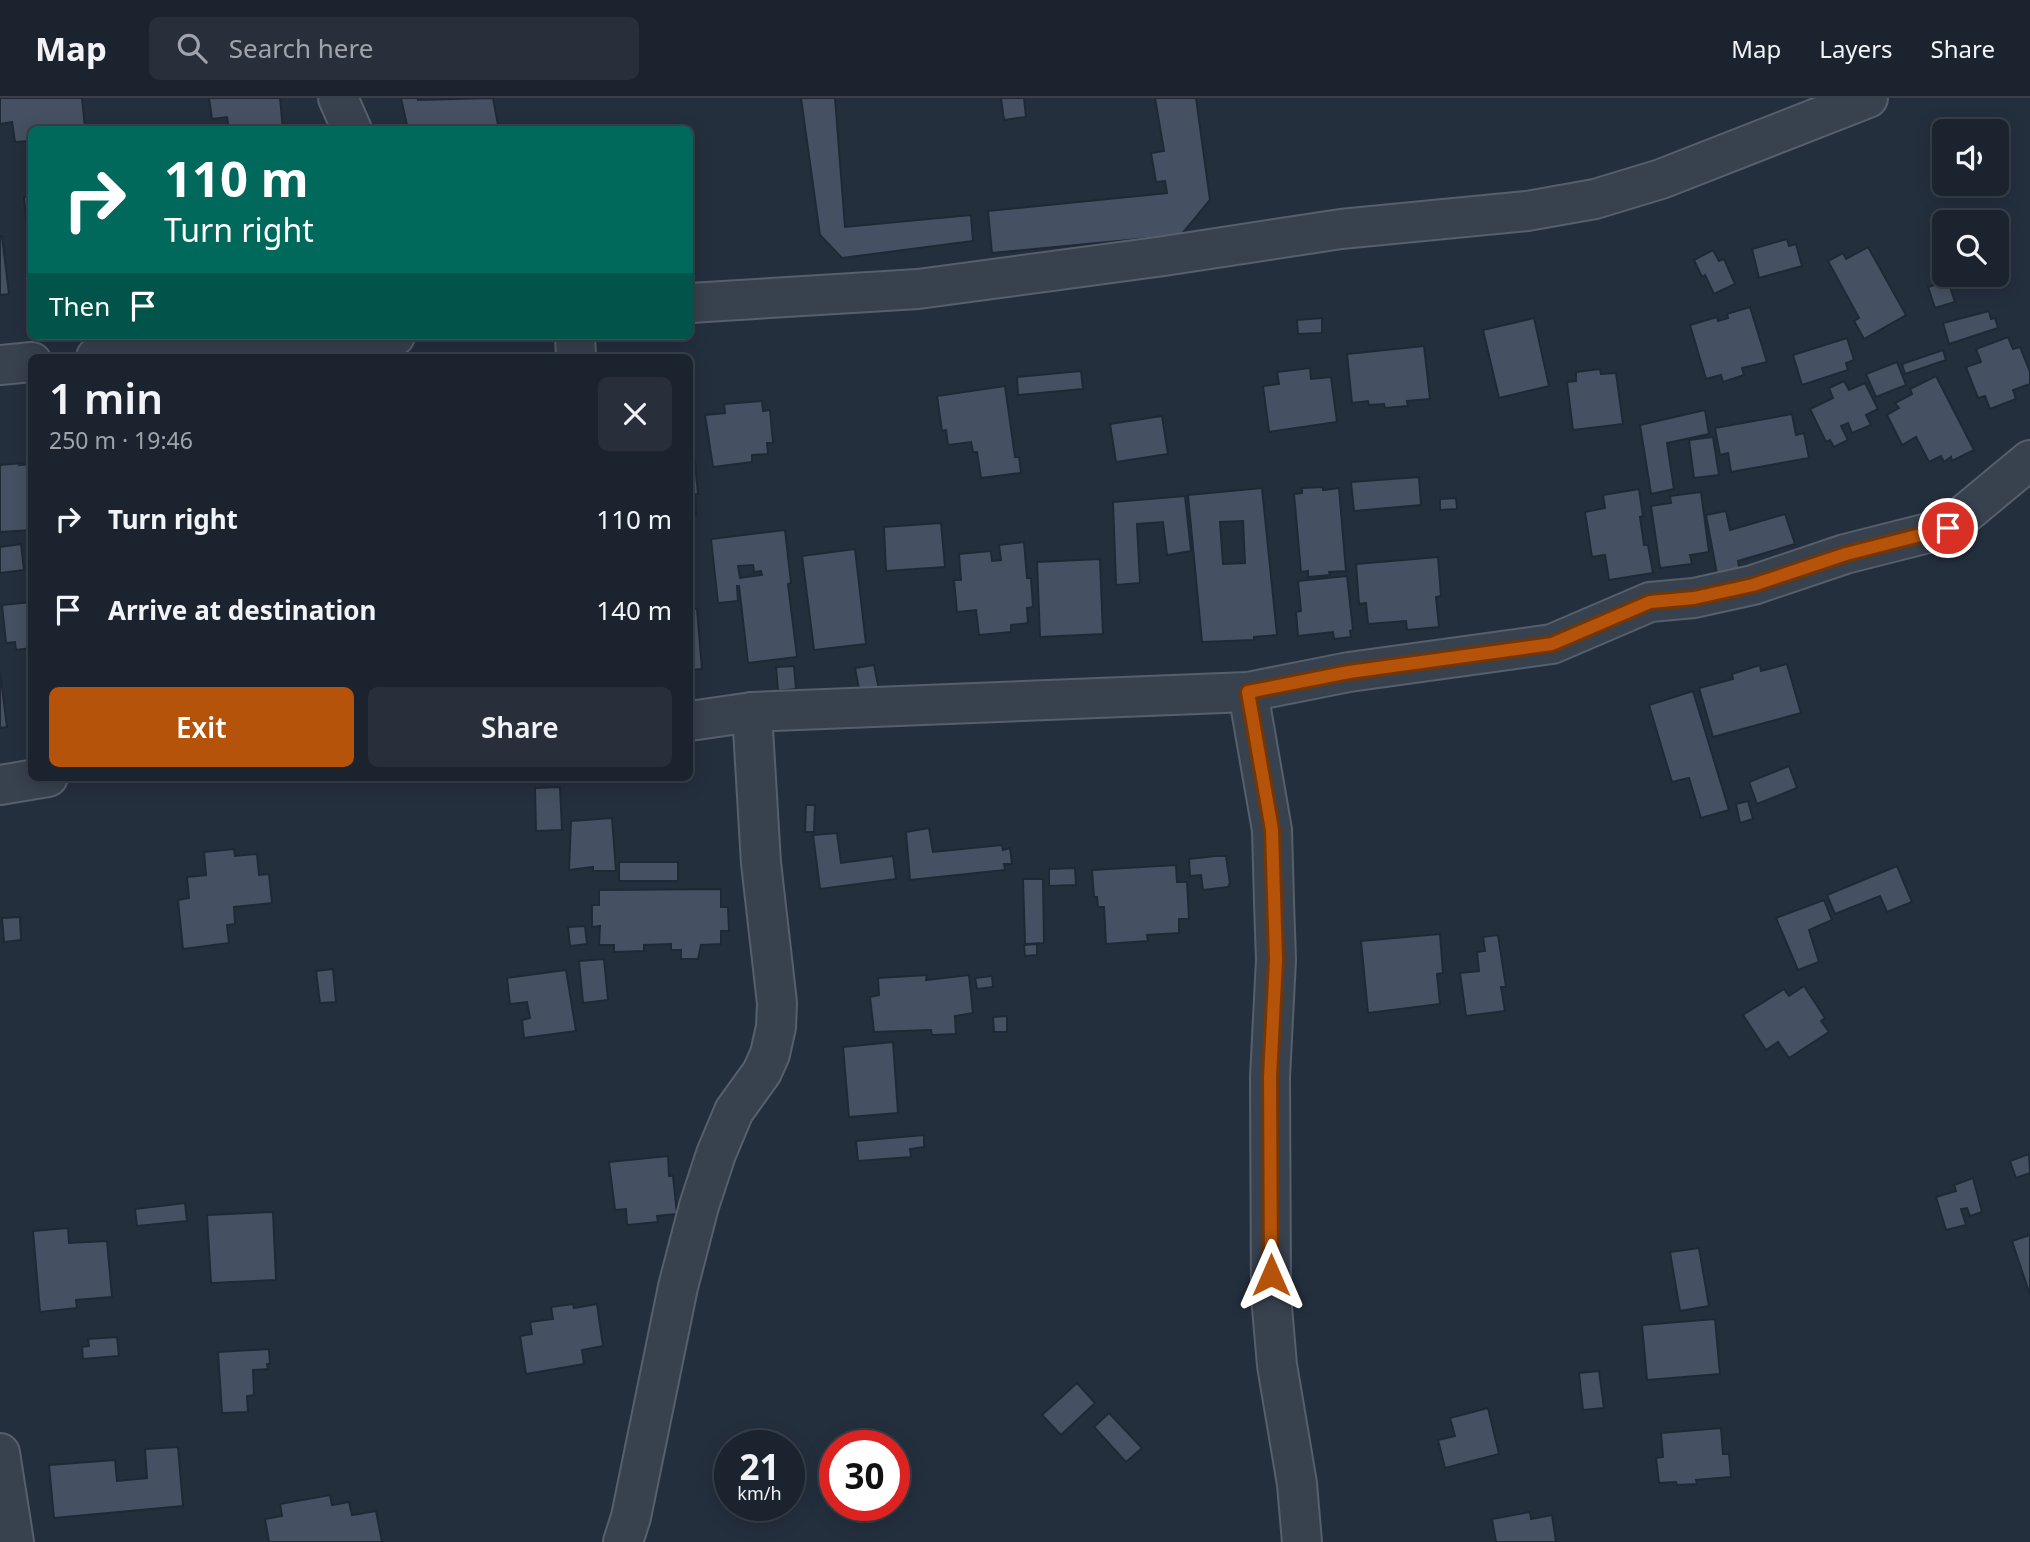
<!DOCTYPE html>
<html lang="en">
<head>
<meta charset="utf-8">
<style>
  body { margin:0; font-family:"Noto Sans",sans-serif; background:#282f3a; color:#f1f3f6; height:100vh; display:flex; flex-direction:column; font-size:26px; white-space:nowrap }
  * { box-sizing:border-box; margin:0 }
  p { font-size:23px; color:#a0a4aa }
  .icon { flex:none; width:38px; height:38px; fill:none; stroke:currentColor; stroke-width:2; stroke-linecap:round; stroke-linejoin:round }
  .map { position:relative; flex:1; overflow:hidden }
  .sheet { position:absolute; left:28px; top:256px; width:665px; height:427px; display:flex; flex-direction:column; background:#1b232e; border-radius:10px; box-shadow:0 4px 18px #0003,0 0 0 2px #39404a }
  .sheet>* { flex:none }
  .banner { position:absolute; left:28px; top:28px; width:665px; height:214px; border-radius:10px; box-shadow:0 4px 18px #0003,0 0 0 2px #39404a; background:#00695c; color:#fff; overflow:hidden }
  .tools { position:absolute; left:1932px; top:21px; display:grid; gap:14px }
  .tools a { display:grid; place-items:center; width:77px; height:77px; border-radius:10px; background:#1b232e; box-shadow:0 4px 18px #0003,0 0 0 2px #39404a; font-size:35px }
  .speed { position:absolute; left:714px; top:1332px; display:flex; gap:14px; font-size:35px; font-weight:700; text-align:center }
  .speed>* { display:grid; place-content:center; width:91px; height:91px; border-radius:50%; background:#1b232e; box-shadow:0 4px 18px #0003,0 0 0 2px #39404a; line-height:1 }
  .speed small { font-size:18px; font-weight:400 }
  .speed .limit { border:10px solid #d22; background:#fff; color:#111 }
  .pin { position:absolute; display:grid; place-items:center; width:60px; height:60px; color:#fff; margin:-30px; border:4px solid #fff; border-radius:50%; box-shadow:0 2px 7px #0007 }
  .me { position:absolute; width:77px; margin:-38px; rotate:0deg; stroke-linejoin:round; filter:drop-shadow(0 0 5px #0008) }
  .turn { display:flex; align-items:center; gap:24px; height:147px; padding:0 21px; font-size:32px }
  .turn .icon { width:91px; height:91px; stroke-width:2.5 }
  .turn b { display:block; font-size:49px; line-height:60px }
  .then { display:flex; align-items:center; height:66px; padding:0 21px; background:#0003; gap:14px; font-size:26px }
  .round { display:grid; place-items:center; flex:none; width:74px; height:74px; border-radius:10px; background:#282f3a }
  .summary { display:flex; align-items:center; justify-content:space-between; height:119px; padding:0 21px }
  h1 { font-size:42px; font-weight:600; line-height:52px }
  .action { display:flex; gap:14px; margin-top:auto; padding:14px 21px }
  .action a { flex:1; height:80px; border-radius:10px; background:#b45309; color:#fff; font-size:28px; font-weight:600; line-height:80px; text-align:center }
  .action a+a { background:#282f3a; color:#f1f3f6 }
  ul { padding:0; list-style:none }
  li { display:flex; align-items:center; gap:21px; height:91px; padding:0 21px }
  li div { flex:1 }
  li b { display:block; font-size:26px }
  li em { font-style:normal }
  header { display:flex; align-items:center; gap:42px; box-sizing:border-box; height:98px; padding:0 35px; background:#1b232e; border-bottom:2px solid #39404a }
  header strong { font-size:33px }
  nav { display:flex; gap:38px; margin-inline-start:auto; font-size:24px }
  .search { width:490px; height:63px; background:#282f3a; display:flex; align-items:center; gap:18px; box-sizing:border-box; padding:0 24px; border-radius:10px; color:#a0a4aa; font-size:26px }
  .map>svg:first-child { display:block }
  .building { fill:#455162; stroke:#1f2835; stroke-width:2; fill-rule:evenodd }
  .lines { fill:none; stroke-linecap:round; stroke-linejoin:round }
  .minor-casing { stroke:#565f6c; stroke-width:42 }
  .minor { stroke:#38414e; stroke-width:38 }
  .route-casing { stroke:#753606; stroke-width:18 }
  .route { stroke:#b45309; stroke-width:12 }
</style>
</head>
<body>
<header>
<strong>Map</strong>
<div class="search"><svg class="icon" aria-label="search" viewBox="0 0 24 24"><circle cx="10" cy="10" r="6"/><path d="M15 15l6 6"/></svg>Search here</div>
<nav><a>Map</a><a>Layers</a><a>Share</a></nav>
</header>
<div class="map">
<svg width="2030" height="1444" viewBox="0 0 2030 1444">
  <rect width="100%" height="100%" fill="#242f3e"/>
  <g class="building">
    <path d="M0,0H82L85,30L32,32V43L15,44L12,24L0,26Z"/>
    <path d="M209,0H280L283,32H229L227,19L212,21Z"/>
    <path d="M401,0H418V2L493,0L499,32H408Z"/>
    <path d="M801,0H835L845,129L971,117L973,143L842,160L820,137Z"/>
    <path d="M1001,0H1024L1026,19L1004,22Z"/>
    <path d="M1155,0H1196L1210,102L1181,137L992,155L988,113L1167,95L1165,83L1156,84L1151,55L1164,53Z"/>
    <path d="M32,98V140H28L24,99Z"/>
    <path d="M0,138H2L9,196L0,197Z"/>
    <path d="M1787,141L1789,148L1796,146L1802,168L1759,180L1752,151Z"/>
    <path d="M1868,149L1906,217L1864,241L1854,223L1859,220L1828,163L1843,155L1846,161Z"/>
    <path d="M1713,152L1719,163L1724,161L1735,186L1714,196L1705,177L1702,179L1694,162Z"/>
    <path d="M1948,183L1955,204L1935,210L1928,189Z"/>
    <path d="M1750,209L1767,264L1742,270L1744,277L1723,284L1721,277L1706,281L1690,227L1717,219L1718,223L1728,220L1727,216Z"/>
    <path d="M1989,213L1991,221L1995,220L1998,230L1949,246L1943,225Z"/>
    <path d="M1322,220V235L1298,236L1297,222Z"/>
    <path d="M1534,220L1549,288L1499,300L1483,232Z"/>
    <path d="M2008,239L2013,251L2020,249L2030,274V286L2013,292L2016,301L1990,311L1985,298L1978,300L1966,269L1981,264L1976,251Z"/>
    <path d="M1847,240L1854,262L1846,265L1848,272L1802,287L1793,257Z"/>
    <path d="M1424,248L1430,301L1407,303L1408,308L1385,310L1384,306L1369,307L1368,303L1352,305L1347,256Z"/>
    <path d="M1943,252L1946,262L1905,276L1902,266Z"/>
    <path d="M1897,264L1906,287L1876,299L1866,276Z"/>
    <path d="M1310,270L1311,281L1331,279L1337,324L1269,334L1263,288L1279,286L1277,274Z"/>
    <path d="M1600,271L1601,276L1616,275L1623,326L1573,332L1567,284L1576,283V274Z"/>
    <path d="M1081,273L1083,291L1018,297L1017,279Z"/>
    <path d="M1936,278L1974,352L1952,363L1951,359L1944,364L1941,358L1929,364L1916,339L1902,347L1887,317L1899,310L1895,305L1912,296L1910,291Z"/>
    <path d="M1844,283L1849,292L1865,285L1878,311L1866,317L1871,327L1852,335L1848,325L1841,328L1848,342L1834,349L1830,342L1826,344L1810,311L1833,300L1829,290Z"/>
    <path d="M1005,288L1015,359H1019L1021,375L981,380L977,354H973L971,344L948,347L946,332L942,333L937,298Z"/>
    <path d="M762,303L763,313L770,312L773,345H767L768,356L752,357V364L713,369L705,317L725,315L724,306Z"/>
    <path d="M1705,312L1709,336L1667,345L1674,391L1651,396L1640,327Z"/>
    <path d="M690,315L698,396L690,397Z"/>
    <path d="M1792,316L1796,337L1804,335L1809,360L1731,374L1728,355L1720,357L1715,330Z"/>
    <path d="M1162,318L1168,356L1116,364L1110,326Z"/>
    <path d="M1713,339L1719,377L1694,380L1689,342Z"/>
    <path d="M22,365L20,367L32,366V432L0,434V367Z"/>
    <path d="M1419,379L1421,407L1354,413L1351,384Z"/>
    <path d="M1323,389V392L1339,390L1346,473L1329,474L1330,477L1308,479V473L1301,474L1294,396L1302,395V390Z"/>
    <path d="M1262,390L1277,537L1254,539V542L1202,544L1188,397ZM1243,423L1245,465L1223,466L1220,424Z"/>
    <path d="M1639,391L1643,418L1640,419L1644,447H1648L1653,475L1609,482L1605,457L1592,459L1585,414L1605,410L1603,397Z"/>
    <path d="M1701,394L1709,454L1690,457L1692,466L1660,470L1651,408L1671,405L1670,398Z"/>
    <path d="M695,398L696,417H690V399Z"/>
    <path d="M1185,398L1191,453L1167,457L1163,424L1137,426L1140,485L1116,487L1113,404Z"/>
    <path d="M1456,400L1457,411L1440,412V401Z"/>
    <path d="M1726,413L1730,432L1785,416L1795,446L1738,463L1740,473L1717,476L1706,417Z"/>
    <path d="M941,425L945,469L886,473L884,429Z"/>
    <path d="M785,432L791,485L788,486L797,559L748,565L739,488H737L738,503L718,505L711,441ZM753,467L754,474L761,473L762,477L740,480L738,468Z"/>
    <path d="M1024,444L1027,480H1031L1033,509L1027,510L1028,525L1011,527V534L979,537L976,512L957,514L954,482H961L959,456L991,453L992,463L1001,462L999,447Z"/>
    <path d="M21,446L24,472L0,475V449Z"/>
    <path d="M855,451L866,546L814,552L802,458Z"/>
    <path d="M1438,459L1441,498L1436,499L1439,529L1407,532L1406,523L1368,526L1366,505L1359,506L1356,466Z"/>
    <path d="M1100,461L1103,536L1040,539L1037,464Z"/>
    <path d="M1347,478L1353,532L1350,533L1351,539L1334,541L1333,534L1298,538L1296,514L1301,513L1298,483Z"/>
    <path d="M32,504V550L16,552L15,544L6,545L2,507Z"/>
    <path d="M690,511H697L702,571L690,572Z"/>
    <path d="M1787,566L1801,615L1713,639L1699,590L1733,581L1732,576L1760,567L1761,573Z"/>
    <path d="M874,567L879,592L860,596L855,570Z"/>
    <path d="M794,568L796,591L778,593L776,569Z"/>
    <path d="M0,573L7,629L0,630Z"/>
    <path d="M1693,593L1729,712L1701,720L1689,680L1672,684L1649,607Z"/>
    <path d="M1789,668L1797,690L1757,706L1749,684Z"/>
    <path d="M560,689L562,732L536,733L535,690Z"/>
    <path d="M1748,703L1753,721L1740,725L1736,706Z"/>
    <path d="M806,707H815L814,734H805Z"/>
    <path d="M612,720L616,773H593V769L569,772L571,723Z"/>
    <path d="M929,730L933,754L1002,747L1003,752L1010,750L1012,766H1004L1005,772L910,782L906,734Z"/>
    <path d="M837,735L841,765L893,758L896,781L820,791L813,737Z"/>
    <path d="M234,751L235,758L257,756L259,777L269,776L272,805L234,809L235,826L227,827L229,845L183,851L178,802L189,800L187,779L206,777L204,754Z"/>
    <path d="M1215,758H1226L1230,785L1228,789L1203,792L1201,777L1190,778L1189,761Z"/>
    <rect x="619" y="764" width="59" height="19"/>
    <path d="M1176,767L1177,784H1187L1189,821H1179V835L1147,837L1148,843L1106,846L1104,809H1098L1097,799H1094L1092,772Z"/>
    <path d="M1897,768L1912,804L1887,814L1880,798L1835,816L1827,797Z"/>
    <path d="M1075,770L1076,787L1049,788V771Z"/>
    <path d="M1023,781H1043L1044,845L1025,846Z"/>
    <path d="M721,791V809H728L729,833H721V846L701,847L698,861H681V852H671V846L644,847V853L614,854V847H599L600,828L592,829V807H599V792Z"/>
    <path d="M1824,802L1832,822L1809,832L1819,864L1798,872L1776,820Z"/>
    <path d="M20,819L21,842L4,844L2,820Z"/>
    <path d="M585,828L587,846L570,848L568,829Z"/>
    <path d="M1440,836L1443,875L1437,876L1440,906L1368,915L1361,843Z"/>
    <path d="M1498,837L1506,889H1501L1505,913L1466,918L1460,875L1479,873L1477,854L1485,853L1483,839Z"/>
    <path d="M1037,846V857L1025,858L1024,847Z"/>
    <path d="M604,861L608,902L583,905L579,863Z"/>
    <path d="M333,871L336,904L320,905L316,873Z"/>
    <path d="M566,872L576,933L524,940L522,922L530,920L527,904L510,906L507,880Z"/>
    <path d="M927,877L926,882L969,877L973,915L955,918L956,936L932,937L931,932L874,934L870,899L879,897L878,880Z"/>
    <path d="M992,878L993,889L977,891L975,880Z"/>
    <path d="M1804,888L1825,920L1821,923L1829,934L1789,960L1778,944L1766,952L1743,917L1784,891L1789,898Z"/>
    <path d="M1007,918V934H994L993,919Z"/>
    <path d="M893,944L898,1015L849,1019L843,949Z"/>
    <path d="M924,1037V1049L910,1051L911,1059L858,1063L856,1043Z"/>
    <path d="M2029,1056L2030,1075L2016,1080L2010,1063Z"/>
    <path d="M668,1058L669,1078H673L677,1116L657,1118L658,1124L627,1127L626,1111L615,1112L609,1064Z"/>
    <path d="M1973,1080L1982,1114L1970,1118L1967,1110L1961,1111L1966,1127L1946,1132L1936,1099L1956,1093L1954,1087Z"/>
    <path d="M185,1105L187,1123L137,1128L135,1111Z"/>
    <path d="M273,1114L276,1182L211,1185L207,1117Z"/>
    <path d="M68,1130L69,1145L107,1143L112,1199L76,1202L77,1210L40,1214L33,1133Z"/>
    <path d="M2030,1137V1197L2012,1143Z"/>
    <path d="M1699,1150L1709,1208L1680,1213L1670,1154Z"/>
    <path d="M573,1206L574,1210L597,1206L603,1248L582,1252L584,1266L526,1276L520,1238L532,1236L530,1224L553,1221L551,1209Z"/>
    <path d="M1715,1221L1720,1276L1647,1282L1642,1227Z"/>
    <path d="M117,1239L119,1258L83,1261L82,1249L89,1248L88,1241Z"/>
    <path d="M269,1251L270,1266H267L268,1271L253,1272L254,1297L247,1298L248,1314L222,1315L218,1254Z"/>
    <path d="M1599,1273L1604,1310L1583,1312L1579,1275Z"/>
    <path d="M1077,1285L1095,1305L1061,1337L1042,1317Z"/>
    <path d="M1488,1310L1499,1356L1445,1370L1438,1342L1455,1338L1450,1320Z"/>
    <path d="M1109,1315L1142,1350L1126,1364L1094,1329Z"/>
    <path d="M1721,1330L1723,1356H1729L1731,1379L1696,1382L1697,1386L1677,1387L1676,1384L1659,1385L1656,1360L1663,1359L1661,1335Z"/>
    <path d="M178,1349L183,1408L54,1420L49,1367L115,1362L117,1383L147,1380L145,1351Z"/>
    <path d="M330,1397L332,1407L349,1404L352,1417L376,1413L382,1444H269L265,1421L282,1418L280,1406Z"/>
    <path d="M1530,1414L1531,1421L1552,1417L1556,1444H1496L1492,1421Z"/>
  </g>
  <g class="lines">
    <defs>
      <g id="minor">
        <path d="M338,0L352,32"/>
        <path d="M690,205L918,191L1164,158L1341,131L1527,113L1595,101L1661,81L1868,0"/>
        <path d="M575,238L576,259"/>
        <path d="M96,259L354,244L395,238"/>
        <path d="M0,267L32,264"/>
        <path d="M1248,594L1272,732L1274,804L1276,862L1270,979L1271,1198L1277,1267L1297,1386L1302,1444"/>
        <path d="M690,623L752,614L1248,594L1349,574L1552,546L1650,504L1694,500L1753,487L1845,456L1948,430L2030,362"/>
        <path d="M0,687L48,679"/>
        <path d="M0,1355L14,1444"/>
        <path d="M623,1444L631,1419L678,1189L699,1108L716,1056L734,1013L762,974L770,956L776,929L777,905L761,765L752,614"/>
      </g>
    </defs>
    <use href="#minor" class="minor-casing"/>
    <use href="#minor" class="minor"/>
  </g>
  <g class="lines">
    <defs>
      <path id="route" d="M1271,1177L1270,979L1276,862L1272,732L1248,594L1349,574L1552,546L1650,504L1694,500L1753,487L1846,456L1948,430"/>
    </defs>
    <use href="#route" class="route-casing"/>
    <use href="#route" class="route"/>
  </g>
</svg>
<div class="tools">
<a><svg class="icon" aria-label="sound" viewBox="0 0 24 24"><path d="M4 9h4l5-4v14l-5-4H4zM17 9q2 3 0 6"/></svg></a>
<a><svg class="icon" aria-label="search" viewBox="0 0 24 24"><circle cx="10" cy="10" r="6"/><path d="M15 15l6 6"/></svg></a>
</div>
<div class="speed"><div>21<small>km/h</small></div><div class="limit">30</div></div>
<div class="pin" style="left:1948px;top:430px;background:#d93025"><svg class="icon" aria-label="arrive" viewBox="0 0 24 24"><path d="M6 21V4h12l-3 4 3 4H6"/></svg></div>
<svg class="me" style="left:1271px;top:1177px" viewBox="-20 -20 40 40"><path d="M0-17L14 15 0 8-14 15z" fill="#b45309" stroke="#fff" stroke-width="4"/></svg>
<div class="banner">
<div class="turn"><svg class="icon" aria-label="right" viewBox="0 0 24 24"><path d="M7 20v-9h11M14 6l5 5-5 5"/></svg><div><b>110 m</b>Turn right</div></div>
<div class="then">Then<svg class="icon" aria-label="arrive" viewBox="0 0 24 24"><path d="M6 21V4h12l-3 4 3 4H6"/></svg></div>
</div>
<section class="sheet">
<div class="summary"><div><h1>1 min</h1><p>250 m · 19:46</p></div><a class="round"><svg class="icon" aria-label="close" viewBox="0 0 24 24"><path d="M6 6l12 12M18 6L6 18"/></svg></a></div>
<ul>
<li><svg class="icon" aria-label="right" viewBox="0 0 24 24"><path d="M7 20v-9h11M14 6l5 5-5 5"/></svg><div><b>Turn right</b></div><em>110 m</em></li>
<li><svg class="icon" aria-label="arrive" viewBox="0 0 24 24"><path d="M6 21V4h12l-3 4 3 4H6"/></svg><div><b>Arrive at destination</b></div><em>140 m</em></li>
</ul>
<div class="action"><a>Exit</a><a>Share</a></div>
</section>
</div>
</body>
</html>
